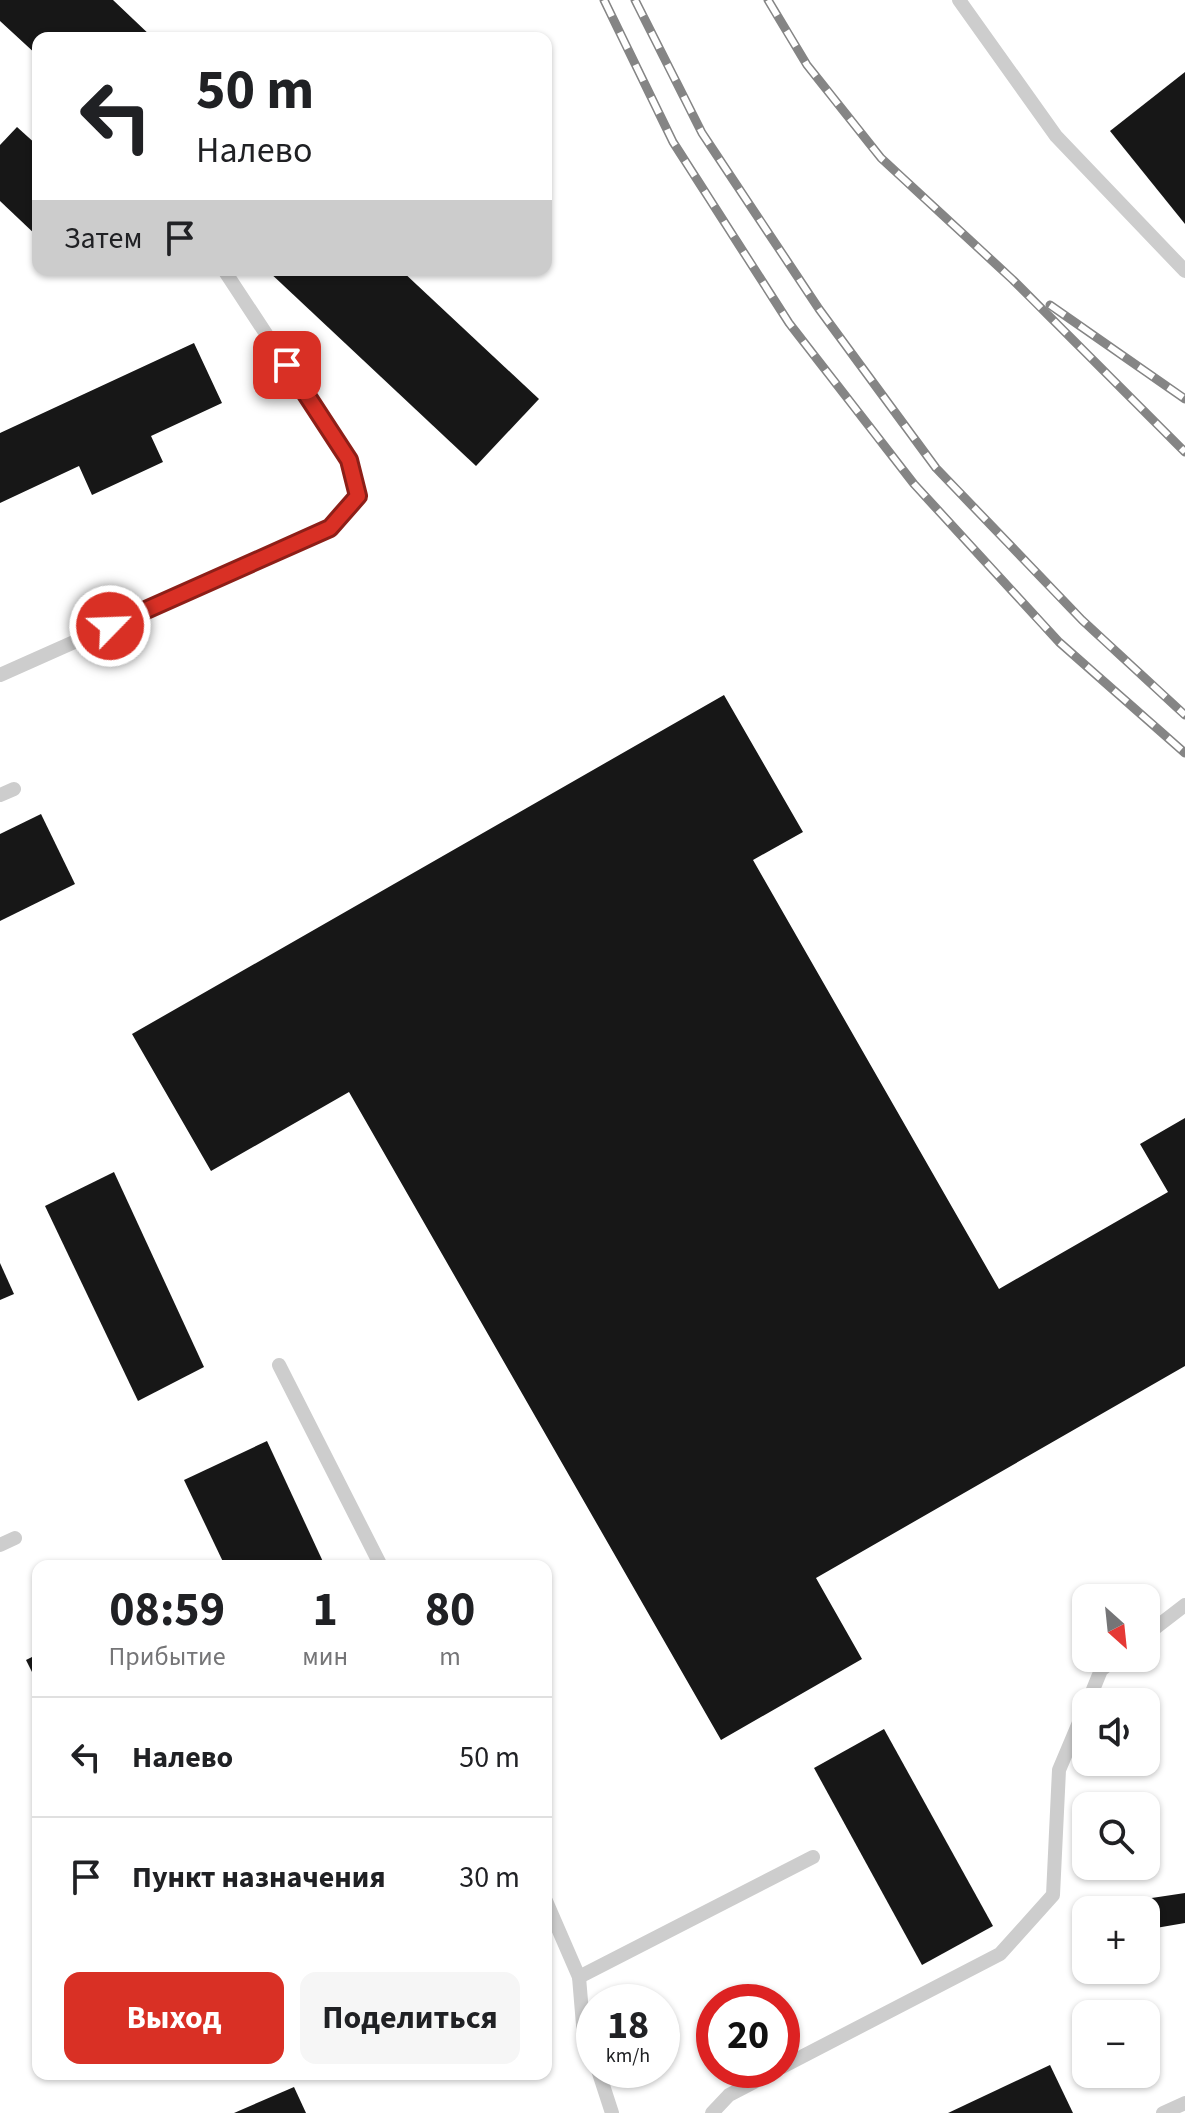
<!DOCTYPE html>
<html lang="ru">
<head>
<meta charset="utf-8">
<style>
  body { margin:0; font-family:"Source Sans 3",sans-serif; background:#f6f6f6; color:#202124; height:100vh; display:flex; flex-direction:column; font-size:30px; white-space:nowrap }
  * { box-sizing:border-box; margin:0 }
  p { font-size:26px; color:#757577 }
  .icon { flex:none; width:44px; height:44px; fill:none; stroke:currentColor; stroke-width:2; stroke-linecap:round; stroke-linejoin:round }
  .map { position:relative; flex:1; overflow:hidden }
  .sheet { position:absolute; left:32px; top:1560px; width:520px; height:520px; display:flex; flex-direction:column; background:#fff; border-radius:16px; box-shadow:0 2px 6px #0004 }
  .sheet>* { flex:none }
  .guide { position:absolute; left:32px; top:32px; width:520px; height:244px; border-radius:16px; box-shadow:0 2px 6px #0004; background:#fff; color:#202124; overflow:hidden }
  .needle { width:52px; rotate:153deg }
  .controls { position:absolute; left:1072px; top:1584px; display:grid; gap:16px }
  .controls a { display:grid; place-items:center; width:88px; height:88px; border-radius:16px; background:#fff; box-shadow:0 2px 6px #0004; font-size:40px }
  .speed { position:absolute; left:576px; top:1984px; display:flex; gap:16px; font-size:40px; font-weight:700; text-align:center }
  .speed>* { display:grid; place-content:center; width:104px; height:104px; border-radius:50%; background:#fff; box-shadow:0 2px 6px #0004; line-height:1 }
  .speed small { font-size:20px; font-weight:400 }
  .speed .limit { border:12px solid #d22; background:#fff; color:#111 }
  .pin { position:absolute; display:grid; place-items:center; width:68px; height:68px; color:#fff; margin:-34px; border-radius:16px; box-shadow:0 4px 12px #0006 }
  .me { position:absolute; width:88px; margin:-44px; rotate:66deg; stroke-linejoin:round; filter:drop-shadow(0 0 6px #0008) }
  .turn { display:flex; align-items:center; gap:28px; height:168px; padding:0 32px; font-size:36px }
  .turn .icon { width:104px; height:104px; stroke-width:2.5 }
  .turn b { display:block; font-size:56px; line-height:68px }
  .then { display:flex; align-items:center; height:76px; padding:0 32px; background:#0003; gap:16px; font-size:30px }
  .eta { display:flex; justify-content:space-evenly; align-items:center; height:136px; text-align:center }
  .eta b { font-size:48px; font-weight:700; line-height:56px }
  .button { display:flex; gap:16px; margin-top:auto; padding:16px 32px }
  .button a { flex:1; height:92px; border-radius:16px; background:#d93025; color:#fff; font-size:32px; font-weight:700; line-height:92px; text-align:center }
  .button a+a { background:#f6f6f6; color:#202124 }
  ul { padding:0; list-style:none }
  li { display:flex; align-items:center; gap:24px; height:120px; padding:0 32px; border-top:2px solid #e0e0e0 }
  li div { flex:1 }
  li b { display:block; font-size:30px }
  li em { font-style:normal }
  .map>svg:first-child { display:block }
  .building { fill:#171717 }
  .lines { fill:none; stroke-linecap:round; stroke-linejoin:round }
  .service { stroke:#cdcdcd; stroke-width:14 }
  .rail-casing { stroke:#858585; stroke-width:9 }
  .rail { stroke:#fff; stroke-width:6; stroke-dasharray:18; stroke-linecap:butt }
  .route-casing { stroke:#8d1f18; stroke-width:20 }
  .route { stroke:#d93025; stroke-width:14 }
</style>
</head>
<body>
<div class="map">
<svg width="1185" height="2113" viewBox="0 0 1185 2113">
  <rect width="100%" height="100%" fill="#fff"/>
  <g class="building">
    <path d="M0,0H113L153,38H38V56L0,21Z"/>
    <path d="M1185,72V224L1110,131Z"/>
    <path d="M17,127L38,146V237L0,201V145Z"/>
    <path d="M267,270H401L539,399L476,466Z"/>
    <path d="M194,343L222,403L151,436L163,462L92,495L79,466L0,503V433Z"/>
    <path d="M724,695L803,832L753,860L999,1289L1168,1192L1140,1144L1185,1118V1366L816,1578L862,1659L721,1740L349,1092L211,1171L132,1034Z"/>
    <path d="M41,814L75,884L0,921V834Z"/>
    <path d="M114,1172L204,1367L138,1401L45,1206Z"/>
    <path d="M0,1263L14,1294L0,1300Z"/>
    <path d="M267,1441L325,1566H225L184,1480Z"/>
    <path d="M38,1654V1684L26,1660Z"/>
    <path d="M884,1729L993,1926L922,1965L814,1768Z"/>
    <path d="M1185,1893V1923L1150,1929L1145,1899Z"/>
    <path d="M1050,2065L1073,2113H948Z"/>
    <path d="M294,2087L306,2113H234Z"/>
  </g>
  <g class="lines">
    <g class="service">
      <path d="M959,0L1056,136L1185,271"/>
      <path d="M0,675L330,528L358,496L349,460L224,270"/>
      <path d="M0,795L14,789"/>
      <path d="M279,1365L381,1566"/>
      <path d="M0,1545L15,1538"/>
      <path d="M1146,1635L1185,1605"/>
      <path d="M1088,1702L1101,1670L1116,1658"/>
      <path d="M546,1901L579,1977L583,2025L594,2058"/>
      <path d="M579,1977L813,1857"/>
      <path d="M782,2067L1000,1954L1053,1895L1059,1770L1086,1706"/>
      <path d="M598,2070L612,2113"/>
      <path d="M712,2113L729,2095L777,2070"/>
      <path d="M1163,2113L1185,2103"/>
    </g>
    <defs>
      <g id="rail">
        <path d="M604,0L673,142L789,323L914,484L1059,642L1185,753"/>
        <path d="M635,0L702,133L819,309L936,468L1082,620L1185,715"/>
        <path d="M768,0L807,65L881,158L1013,280L1185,452"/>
        <path d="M1050,305L1185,399"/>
      </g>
    </defs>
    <use href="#rail" class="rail-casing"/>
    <use href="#rail" class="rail"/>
  </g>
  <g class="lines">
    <defs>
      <path id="route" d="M110,626L330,528L358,496L349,460L287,365"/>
    </defs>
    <use href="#route" class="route-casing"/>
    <use href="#route" class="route"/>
  </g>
</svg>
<div class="controls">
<a><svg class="needle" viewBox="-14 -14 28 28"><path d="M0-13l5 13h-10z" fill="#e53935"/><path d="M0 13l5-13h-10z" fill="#757577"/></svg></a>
<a><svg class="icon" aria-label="sound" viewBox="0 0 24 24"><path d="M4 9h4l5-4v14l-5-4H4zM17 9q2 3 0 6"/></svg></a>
<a><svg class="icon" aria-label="search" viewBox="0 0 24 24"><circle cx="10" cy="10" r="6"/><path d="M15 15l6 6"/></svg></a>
<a>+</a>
<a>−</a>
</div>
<div class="speed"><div>18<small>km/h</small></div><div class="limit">20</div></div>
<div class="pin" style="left:287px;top:365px;background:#d93025"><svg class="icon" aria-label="arrive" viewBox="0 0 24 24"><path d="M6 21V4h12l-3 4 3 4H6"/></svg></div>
<svg class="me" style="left:110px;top:626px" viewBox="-20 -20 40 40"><circle r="17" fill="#d93025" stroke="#fff" stroke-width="3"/><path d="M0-11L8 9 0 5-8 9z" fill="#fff"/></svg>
<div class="guide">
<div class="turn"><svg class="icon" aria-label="left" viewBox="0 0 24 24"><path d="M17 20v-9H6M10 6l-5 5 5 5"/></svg><div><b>50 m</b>Налево</div></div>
<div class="then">Затем<svg class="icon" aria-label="arrive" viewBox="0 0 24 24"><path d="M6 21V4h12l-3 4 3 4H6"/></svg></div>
</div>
<section class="sheet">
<div class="eta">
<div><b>08:59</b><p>Прибытие</p></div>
<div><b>1</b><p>мин</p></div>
<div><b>80</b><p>m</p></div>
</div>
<ul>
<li><svg class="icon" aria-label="left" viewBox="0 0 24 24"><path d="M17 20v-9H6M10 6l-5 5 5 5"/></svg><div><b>Налево</b></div><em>50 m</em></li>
<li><svg class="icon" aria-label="arrive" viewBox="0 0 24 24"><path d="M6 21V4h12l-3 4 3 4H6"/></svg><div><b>Пункт назначения</b></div><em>30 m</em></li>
</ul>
<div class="button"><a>Выход</a><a>Поделиться</a></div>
</section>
</div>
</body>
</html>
